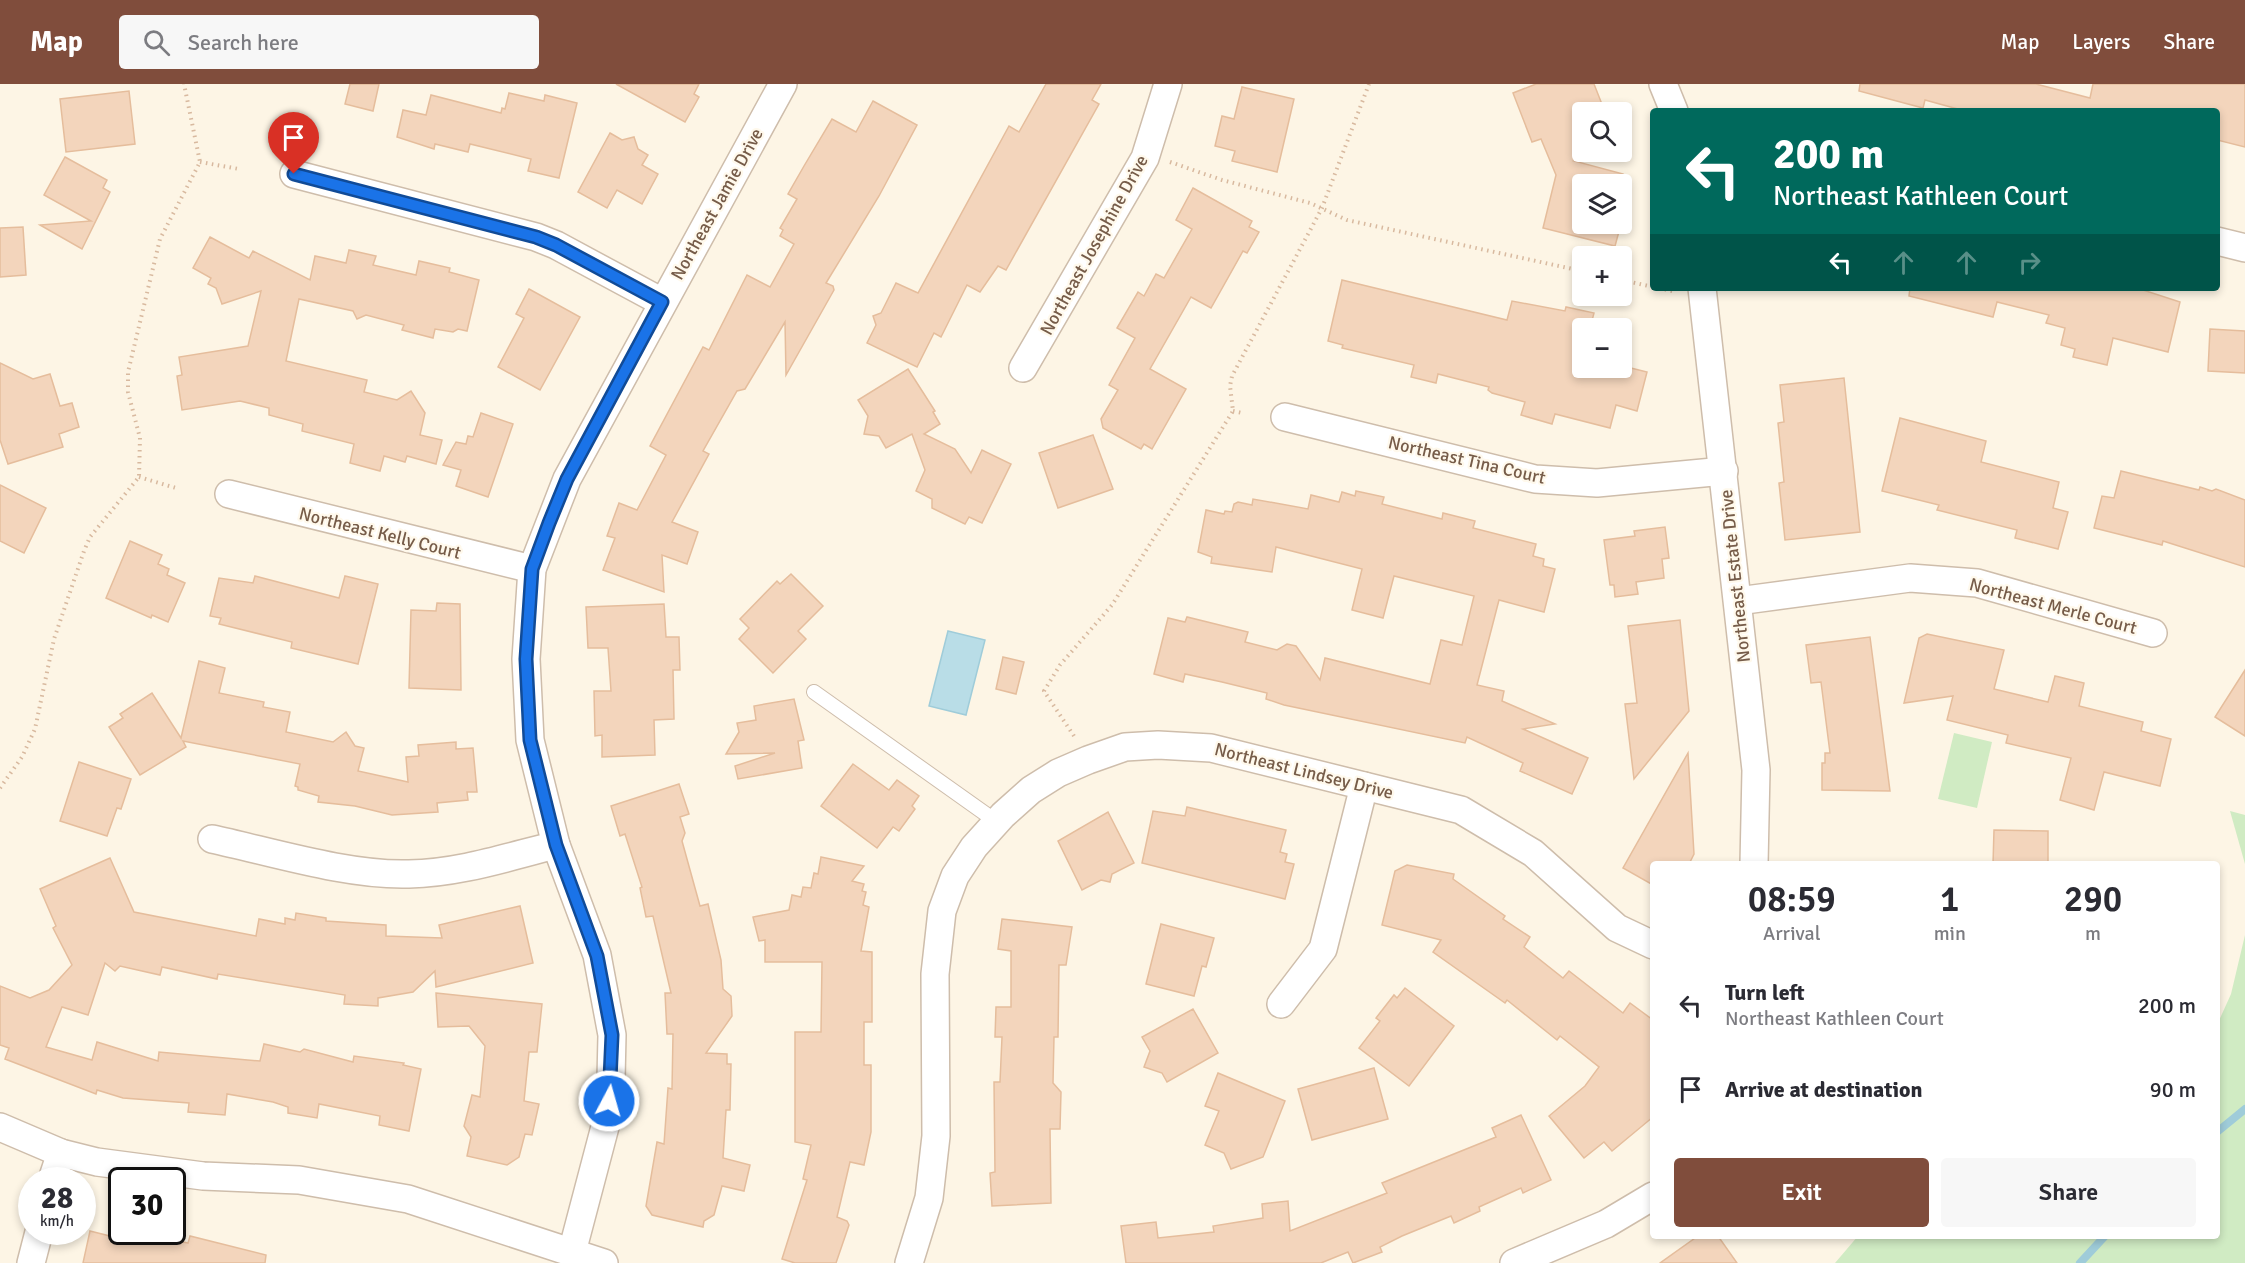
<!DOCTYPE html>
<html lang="en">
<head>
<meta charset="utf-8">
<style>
  body { margin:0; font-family:Signika,sans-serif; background:#f7f7f7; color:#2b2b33; height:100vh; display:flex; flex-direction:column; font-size:22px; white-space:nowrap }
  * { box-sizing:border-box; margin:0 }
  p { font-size:20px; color:#7c7c81 }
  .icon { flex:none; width:33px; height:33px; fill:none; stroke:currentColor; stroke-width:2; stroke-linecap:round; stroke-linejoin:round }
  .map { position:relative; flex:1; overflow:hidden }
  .panel { position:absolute; left:1650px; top:777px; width:570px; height:378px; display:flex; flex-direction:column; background:#fff; border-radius:6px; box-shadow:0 3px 9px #0003 }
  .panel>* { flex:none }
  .hud { position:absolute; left:1650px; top:24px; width:570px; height:183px; border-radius:6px; box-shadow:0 3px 9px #0003; background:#00695c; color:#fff; overflow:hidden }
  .buttons { position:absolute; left:1572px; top:18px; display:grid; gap:12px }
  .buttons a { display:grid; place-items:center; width:60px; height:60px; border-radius:6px; background:#fff; box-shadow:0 3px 9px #0003; font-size:30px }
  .speed { position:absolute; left:18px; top:1083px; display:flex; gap:12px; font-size:30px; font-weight:700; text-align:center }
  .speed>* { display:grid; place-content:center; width:78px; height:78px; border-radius:50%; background:#fff; box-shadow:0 3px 9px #0003; line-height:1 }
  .speed small { font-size:15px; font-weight:400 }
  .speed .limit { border:3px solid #111; border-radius:9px; background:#fff; color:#111 }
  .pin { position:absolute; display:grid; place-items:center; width:51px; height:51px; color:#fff; margin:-62px -26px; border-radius:50% 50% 50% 0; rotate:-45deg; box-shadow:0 0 6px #0007 }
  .pin .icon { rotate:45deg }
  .me { position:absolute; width:66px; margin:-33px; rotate:6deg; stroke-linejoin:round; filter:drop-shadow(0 0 4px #0008) }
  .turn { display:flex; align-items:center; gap:21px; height:126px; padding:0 24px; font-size:27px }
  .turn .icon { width:78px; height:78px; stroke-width:2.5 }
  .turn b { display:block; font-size:42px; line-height:51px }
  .lanes { display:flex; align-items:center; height:57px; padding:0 24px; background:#0003; justify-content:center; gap:30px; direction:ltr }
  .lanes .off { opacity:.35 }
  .eta { display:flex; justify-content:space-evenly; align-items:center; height:102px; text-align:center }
  .eta b { font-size:36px; font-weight:600; line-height:42px }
  .action { display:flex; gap:12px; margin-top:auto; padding:12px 24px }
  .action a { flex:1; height:69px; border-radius:6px; background:#804d3c; color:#fff; font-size:24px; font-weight:600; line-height:69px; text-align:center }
  .action a+a { background:#f7f7f7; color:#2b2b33 }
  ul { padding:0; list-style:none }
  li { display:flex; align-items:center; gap:18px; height:84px; padding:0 24px }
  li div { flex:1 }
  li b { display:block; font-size:22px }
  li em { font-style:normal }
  header { display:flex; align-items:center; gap:36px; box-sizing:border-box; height:84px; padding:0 30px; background:#804d3c; color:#fff }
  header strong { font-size:28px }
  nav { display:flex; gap:33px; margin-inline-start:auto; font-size:21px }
  .search { width:420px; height:54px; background:#f7f7f7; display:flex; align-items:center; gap:15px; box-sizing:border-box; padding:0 21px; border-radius:6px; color:#7c7c81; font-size:22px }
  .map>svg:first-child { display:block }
  .green { fill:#d0ebc3 }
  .water { fill:#b9dde7; stroke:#9fccd9; stroke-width:1.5 }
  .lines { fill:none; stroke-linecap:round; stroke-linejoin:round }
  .stream { stroke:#9fccd9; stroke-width:8 }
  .building { fill:#f3d5bc; stroke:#e5bd9c; stroke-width:1.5 }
  .service-casing { stroke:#cebdab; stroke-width:16 }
  .minor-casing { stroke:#cebdab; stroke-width:30 }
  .path { stroke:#d8b99f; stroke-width:4; stroke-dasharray:1.5 4.5; stroke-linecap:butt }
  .service { stroke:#fff; stroke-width:14 }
  .minor { stroke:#fff; stroke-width:27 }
  .route-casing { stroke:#114b97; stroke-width:15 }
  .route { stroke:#1a73e8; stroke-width:10 }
  .labels { text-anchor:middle; stroke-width:4.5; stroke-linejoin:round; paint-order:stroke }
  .street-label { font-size:18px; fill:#765c49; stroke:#fff9ec }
</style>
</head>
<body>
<header>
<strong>Map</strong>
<div class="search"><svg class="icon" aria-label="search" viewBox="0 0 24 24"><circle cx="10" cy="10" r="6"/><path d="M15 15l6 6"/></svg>Search here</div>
<nav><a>Map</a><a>Layers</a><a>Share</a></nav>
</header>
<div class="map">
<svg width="2245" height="1179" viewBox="0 0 2245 1179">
  <rect width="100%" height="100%" fill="#fdf5e5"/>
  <g class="green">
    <path d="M1954,649L1992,658L1977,724L1938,715Z"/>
    <path d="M2230,727L2245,731V780Z"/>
    <path d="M2245,851V1179H1835L1858,1152H2217V941L2231,910Z"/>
  </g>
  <path class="water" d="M948,547L985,556L966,631L929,622Z"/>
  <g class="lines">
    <g class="stream">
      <path d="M2217,1048L2245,1025"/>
      <path d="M2080,1179L2105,1152"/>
    </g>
  </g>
  <g class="building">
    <path d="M350,0H379L373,27L345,20Z"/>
    <path d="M616,0H699L694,10L699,13L685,38Z"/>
    <path d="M1046,0H1101L1092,16L1099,20L1006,186L998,182L980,208L967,201L941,253L934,249L917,283L867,259L876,241L873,232L881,229L896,199L918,209L1009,42L1019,48Z"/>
    <path d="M1536,0H1594L1605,28H1582V68H1598L1574,77L1623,90L1620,100H1582V140H1621L1615,162L1543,144L1556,91L1541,55L1532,58L1513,9Z"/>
    <path d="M1860,0H2036L2090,14L2093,0H2245V63L2217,56V27H1965L1925,16L1923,24L1859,7Z"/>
    <path d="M1242,3L1294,15L1277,88L1232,77L1235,67L1215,62L1222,32L1234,35Z"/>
    <path d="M129,7L135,60L66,68L60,15Z"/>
    <path d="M509,9L544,17L545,11L577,19L559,94L528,87L531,75L470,60L468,68L435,60L434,65L397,53L403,26L426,31L431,11L501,29L502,24L505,25Z"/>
    <path d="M873,17L917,41L879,112L826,199L833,202L834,206L786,291L785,238L745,305L737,307L703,367L709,370L672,438L698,448L687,480L662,471L664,508L603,486L615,454L607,452L619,419L637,426L666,371L650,362L703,263L709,266L747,191L770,203L794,160L780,152L783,146L780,144L797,115L788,110L804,82L832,35L856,48Z"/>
    <path d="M610,49L622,56L634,53L638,65L648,71L642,81L658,90L642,120L617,106L607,124L578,108Z"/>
    <path d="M65,73L107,96L103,104L110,108L82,165L40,141L91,137L44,111Z"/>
    <path d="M1193,104L1252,137L1249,143L1259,148L1247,169L1243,167L1211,224L1191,213L1150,285L1186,305L1152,365L1144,360L1141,365L1103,344L1101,335L1118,306L1109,301L1135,254L1117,244L1138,208L1144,212L1156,190L1164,194L1192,145L1176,136Z"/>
    <path d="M23,143L26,191L0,193V144Z"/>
    <path d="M210,153L249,174L253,167L310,196L315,172L346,179L349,166L376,172L373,181L416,191L419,177L450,184L449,188L479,196L467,247L458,245L453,248L435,245L433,254L402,246L404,241L366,231L357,235L353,227L299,215L286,277L367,296L364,308L397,316L411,307L425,329L420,351L442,356L436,380L407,372L405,378L384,372L380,387L350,379L354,360L302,347L303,340L269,331V324L240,317L182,326L177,292L182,291L179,273L248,262L261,207L222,220L216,204L208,200L211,194L193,184Z"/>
    <path d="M1342,196L1507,236L1512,217L1565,227L1566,223L1594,229L1590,244H1582L1581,284H1631L1647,288L1637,327L1616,321L1610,344L1555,330L1552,340L1521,331L1525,318L1492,309L1488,306L1489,303L1438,290L1436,299L1411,293L1414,281L1342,264L1343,261L1328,257Z"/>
    <path d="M1910,204H2137L2180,218L2168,268L2113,254L2107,281L2073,273L2075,265L2061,261L2065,244L2046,239L2049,231L1997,218L1993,233L1909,212Z"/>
    <path d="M529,205L580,233L540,306L498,283L524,234L516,230Z"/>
    <path d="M2210,245L2245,247V289L2208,287Z"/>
    <path d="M0,279L33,295L50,290L60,322L72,319L79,343L59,350L63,363L8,380L0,356Z"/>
    <path d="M908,285L935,327L933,328L940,340L924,350L955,365L971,389L982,366L1011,380L982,439L969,433L965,440L932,424V415L916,407L925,386L912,350L886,364L879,352L864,350L868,332L858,316Z"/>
    <path d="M1844,294L1860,448L1785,456L1779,399L1784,398L1778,339L1784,338L1780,301Z"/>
    <path d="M481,329L513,340L488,413L456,402L461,386L443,381L456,358L466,360L468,352L473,353Z"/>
    <path d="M1900,334L1986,357L1981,378L2059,398L2053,424L2068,428L2058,465L2015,454L2017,446L1937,426L1939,421L1882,407Z"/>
    <path d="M1093,351L1113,405L1058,424L1039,369Z"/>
    <path d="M2121,387L2199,406L2200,403L2212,407L2216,405L2245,416V483L2163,457L2162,461L2094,444L2102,412L2114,414Z"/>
    <path d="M0,401L46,424L24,469L0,457Z"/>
    <path d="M1356,407L1384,413L1382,420L1442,435L1443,429L1475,437L1473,444L1536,460L1533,472L1544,475L1543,482L1555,485L1544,528L1499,516L1477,601L1504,607L1502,617L1555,640L1523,645L1588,674L1572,710L1520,687L1523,679L1467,653L1465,659L1284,621L1266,615L1267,609L1222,598L1185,590L1183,598L1154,590L1168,534L1185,538L1187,533L1248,548L1245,558L1277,566L1287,560L1296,562L1320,596L1325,574L1430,600L1441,556L1462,561L1474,512L1394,492L1383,534L1352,526L1362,485L1276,463L1272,488L1211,479L1212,473L1198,468L1206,426L1224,430L1225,427L1232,428L1234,420L1238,418L1252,421L1253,415L1308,425L1311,411L1339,418L1342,408L1355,412Z"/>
    <path d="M1665,443L1669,474L1662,475L1664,494L1636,498L1638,510L1615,513L1614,501H1610L1604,456L1635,452L1634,447Z"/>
    <path d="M130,457L162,471L158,480L169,485L167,491L185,499L168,538L152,531L151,534L106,514Z"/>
    <path d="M791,490L823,522L798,547L806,555L773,589L739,555L749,544L740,535L777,497L780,500Z"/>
    <path d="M255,492L339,514L345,492L378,500L358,580L291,564L292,558L219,540L221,534L210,532L219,494L253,499Z"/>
    <path d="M437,519L460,520L461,606L409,604L411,526L436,527Z"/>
    <path d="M664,520L666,553H679L680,586H673L674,635L654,636L655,671L602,673V651L595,652L594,607H611L608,564H588L586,523Z"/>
    <path d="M1680,536L1689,627L1634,695L1625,620L1637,619L1628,542Z"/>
    <path d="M1927,550L2004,566L1994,605L2048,618L2055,592L2084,599L2079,622L2143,638L2141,647L2171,655L2160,702L2104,688L2094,726L2060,716L2071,674L2006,659L2008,651L1947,636L1953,612L1904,619L1919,554Z"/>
    <path d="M1870,553L1890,707L1822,706V679H1825V669H1830L1821,598L1811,599L1806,561Z"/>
    <path d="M1003,573L1024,578L1016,610L996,605Z"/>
    <path d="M199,577L225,584L219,609L264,618L263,623L290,628L286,648L333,658L346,648L355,662L364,664L358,687L408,698L406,673L419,672L418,661L456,658V665L473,664L477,708H467L468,716L437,719L438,728L392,731L355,722L318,718L319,712L298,706V703L295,702L300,680L183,657L186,663L140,691L109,643L123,634L120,630L152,609L181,654Z"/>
    <path d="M2245,586V652L2215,633Z"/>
    <path d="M794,615L804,656L798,657L802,684L738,695L735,682L775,669L726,670L739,648L737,639L756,636L754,622Z"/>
    <path d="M1688,669L1694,770L1689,780H1653V801L1623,784Z"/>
    <path d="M79,678L131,695L121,725L117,724L107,752L60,737Z"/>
    <path d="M853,680L889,706L897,696L919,712L912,722L915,725L899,747L893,743L877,764L821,722Z"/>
    <path d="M679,700L689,730L680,733L685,749L682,757L700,822L708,820L721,876L723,905L731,912L732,932L706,969L727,970V980H731L730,1026H726L723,1074L750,1081L744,1107L722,1102L714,1131L704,1137L703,1143L652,1131L646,1122L657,1058L664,1060L668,1004L672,1005L673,950H667L665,909H671L653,832L646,833L640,804L642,803L625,750L620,752L611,722Z"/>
    <path d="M1187,723L1286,746L1280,768L1287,770L1285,778L1294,780L1285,815L1142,779L1153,727L1185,732Z"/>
    <path d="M1108,728L1134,779L1112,790L1110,798L1101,796L1082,806L1058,757Z"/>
    <path d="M1994,746L2048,747V780H1993Z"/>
    <path d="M821,773L864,782L852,797L864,800L862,807L866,808L863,821L869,823L861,867L872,868V938H864V981H871V1048L864,1081L850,1078L837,1133L847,1137L849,1141L836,1179H795L782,1175L807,1096L803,1095L811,1061L795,1058V948H821L822,878H765V856L759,857L753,833L789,826L792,811L801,813L803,803L811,804L814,789L818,790Z"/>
    <path d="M110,774L134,828L256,852L259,835L285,840V834L295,836L296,829L326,834V837L386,841V852L442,854L439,841L520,822L533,879L436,903L435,887L413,908L378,914V922L344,920L345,911L218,890L217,895L162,883L160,891L120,882L115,887L105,879L88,931L62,923L46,963L92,976L97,958L158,977L159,968L260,977L264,960L300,968L304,965L353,978L354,972L404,979L403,981L421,985L409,1047L379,1041L380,1032L319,1020L317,1034L288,1029V1023L273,1018L227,1010L225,1031L188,1028L189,1019L123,1014L97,1006L96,1010L5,975L9,964L0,961V902L30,914L49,906L72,881L53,844L56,842L40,805Z"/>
    <path d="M1407,781L1454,790L1453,795L1505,832L1503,835L1530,853L1524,863L1563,894L1569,887L1623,929L1630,919L1653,936V1033L1612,1067L1604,1058L1584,1074L1549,1032L1585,1002L1599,983L1560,952L1557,956L1507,916L1505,919L1433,868L1441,856L1382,841L1395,787Z"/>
    <path d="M1002,835L1072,843L1066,881H1059L1058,953H1054L1053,999L1061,1008L1060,1045H1050L1051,1119L992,1122L990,1089L995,1088L994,998H1000L1002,953H995L996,923H1011V867L998,865Z"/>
    <path d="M1161,840L1214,854L1206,883L1202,882L1194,912L1146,900Z"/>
    <path d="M1405,904L1454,942L1409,1002L1359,964L1380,937L1376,934L1394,911L1397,914Z"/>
    <path d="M436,909L542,920L537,968H529L524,1017L539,1020L532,1051L525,1050L519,1073L507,1081L467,1072L471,1053L464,1042L472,1011L480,1013L485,962L469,942L438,943Z"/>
    <path d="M1193,925L1218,969L1167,998L1162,989L1144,983L1150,967L1142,953Z"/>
    <path d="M1374,984L1388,1035L1312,1056L1298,1005Z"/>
    <path d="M1218,989L1285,1017L1263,1073L1231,1085L1224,1069L1205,1061L1219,1027L1205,1022Z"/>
    <path d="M1521,1031L1551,1096L1523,1109L1521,1104L1479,1123L1480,1127L1454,1139L1451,1132L1402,1152L1380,1163L1382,1168L1353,1179L1348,1168L1321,1179H1126L1121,1142L1156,1138L1158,1154L1214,1148L1213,1142L1263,1134L1262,1120L1288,1117L1290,1147L1387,1109L1382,1099L1496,1053L1492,1044Z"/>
    <path d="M90,1147L118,1154L119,1148H139L188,1159L190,1152L266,1171L265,1179H83Z"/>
    <path d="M1698,1152H1718L1737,1179H1660Z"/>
  </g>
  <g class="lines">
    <defs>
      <path id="service" d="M814,608L997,738"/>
      <g id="minor">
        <path d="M1663,0L1674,27"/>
        <path d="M294,90L536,153L556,161L662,218"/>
        <path d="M2217,157L2245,164"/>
        <path d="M1702,204L1756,686L1754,780"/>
        <path d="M1023,284L1145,74L1168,0"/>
        <path d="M1285,333L1535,395L1597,399L1724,387"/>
        <path d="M229,410L532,485"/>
        <path d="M1738,517L1910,494L1977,499L2153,549"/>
        <path d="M212,755C272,768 349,792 409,790C460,789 507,773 556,761"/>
        <path d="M1281,920L1323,865L1364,702"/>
        <path d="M0,1043L61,1069L97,1078L203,1092L299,1096L408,1115L604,1179"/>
        <path d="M52,1096L61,1069"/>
        <path d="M572,1168L606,1039L611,995L612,951L597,871L556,761L530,656L526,575L532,485L567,395L783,0"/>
        <path d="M31,1179L39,1148"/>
        <path d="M909,1179L929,1114L936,1052L935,890L942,827L955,792L974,763L1003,731L1031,706L1058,689L1088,676L1125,663L1158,661L1211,664L1461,726L1533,769L1617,844L1653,861"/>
        <path d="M1514,1179L1606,1140L1653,1112"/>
      </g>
    </defs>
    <use href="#service" class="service-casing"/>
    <use href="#minor" class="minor-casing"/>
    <g class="path">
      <path d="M200,78L239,85"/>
      <path d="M1170,78L1222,96L1310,119L1347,136L1582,187"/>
      <path d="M1622,196L1653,203"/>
      <path d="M1659,204L1676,208"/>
      <path d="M1233,327L1242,329"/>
      <path d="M139,393L176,404"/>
      <path d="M1074,652L1044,607L1060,581L1112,521L1233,327L1230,302L1232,292L1322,124L1369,0"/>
      <path d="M0,704L22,673L35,645L54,555L84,467L90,453L139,393L140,354L128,308V288L160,155L200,78L184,0"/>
    </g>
    <use href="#service" class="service"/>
    <use href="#minor" class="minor"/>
  </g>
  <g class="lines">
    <defs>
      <path id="route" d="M294,90L536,153L556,161L662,218L567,395L549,439L532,485L526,575L530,656L556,761L597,872L612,951L609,1017"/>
    </defs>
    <use href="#route" class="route-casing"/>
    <use href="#route" class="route"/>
  </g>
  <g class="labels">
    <g class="street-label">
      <text transform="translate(717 120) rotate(-61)" y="6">Northeast Jamie Drive</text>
      <text transform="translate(1094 161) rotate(-61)" y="6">Northeast Josephine Drive</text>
      <text transform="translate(1467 376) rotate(13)" y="6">Northeast Tina Court</text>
      <text transform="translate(380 449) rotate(14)" y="6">Northeast Kelly Court</text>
      <text transform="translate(1735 492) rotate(-96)" y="6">Northeast Estate Drive</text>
      <text transform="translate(2053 522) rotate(15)" y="6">Northeast Merle Court</text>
      <text transform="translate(1304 687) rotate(14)" y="6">Northeast Lindsey Drive</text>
    </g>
  </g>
</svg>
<div class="buttons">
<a><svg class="icon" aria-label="search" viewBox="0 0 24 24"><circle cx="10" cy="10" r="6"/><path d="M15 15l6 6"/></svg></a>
<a><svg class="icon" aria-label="layers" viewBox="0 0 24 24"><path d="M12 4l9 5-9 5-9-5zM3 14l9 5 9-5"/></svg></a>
<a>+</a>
<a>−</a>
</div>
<div class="speed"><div>28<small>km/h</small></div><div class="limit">30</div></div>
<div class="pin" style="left:294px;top:90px;background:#d93025"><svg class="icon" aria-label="arrive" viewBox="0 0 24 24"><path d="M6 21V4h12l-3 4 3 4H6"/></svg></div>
<svg class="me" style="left:609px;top:1017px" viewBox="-20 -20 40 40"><circle r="17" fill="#1a73e8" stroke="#fff" stroke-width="3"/><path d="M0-11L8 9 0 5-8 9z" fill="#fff"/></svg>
<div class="hud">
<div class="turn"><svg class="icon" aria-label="left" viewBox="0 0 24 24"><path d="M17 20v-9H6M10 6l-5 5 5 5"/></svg><div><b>200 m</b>Northeast Kathleen Court</div></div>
<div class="lanes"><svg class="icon" aria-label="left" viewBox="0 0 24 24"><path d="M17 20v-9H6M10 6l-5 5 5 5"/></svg><svg class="icon off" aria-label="ahead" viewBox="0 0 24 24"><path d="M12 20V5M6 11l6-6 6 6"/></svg><svg class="icon off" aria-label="ahead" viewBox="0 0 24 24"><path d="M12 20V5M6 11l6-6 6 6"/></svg><svg class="icon off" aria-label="right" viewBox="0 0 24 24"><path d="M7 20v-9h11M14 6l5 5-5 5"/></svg></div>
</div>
<section class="panel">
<div class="eta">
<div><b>08:59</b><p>Arrival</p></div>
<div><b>1</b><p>min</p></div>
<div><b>290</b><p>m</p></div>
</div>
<ul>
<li><svg class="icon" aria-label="left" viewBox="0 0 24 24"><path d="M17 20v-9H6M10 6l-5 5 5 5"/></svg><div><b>Turn left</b><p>Northeast Kathleen Court</p></div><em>200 m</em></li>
<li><svg class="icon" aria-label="arrive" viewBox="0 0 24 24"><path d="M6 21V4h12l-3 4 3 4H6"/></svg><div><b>Arrive at destination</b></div><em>90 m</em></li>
</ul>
<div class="action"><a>Exit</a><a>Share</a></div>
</section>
</div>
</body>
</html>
